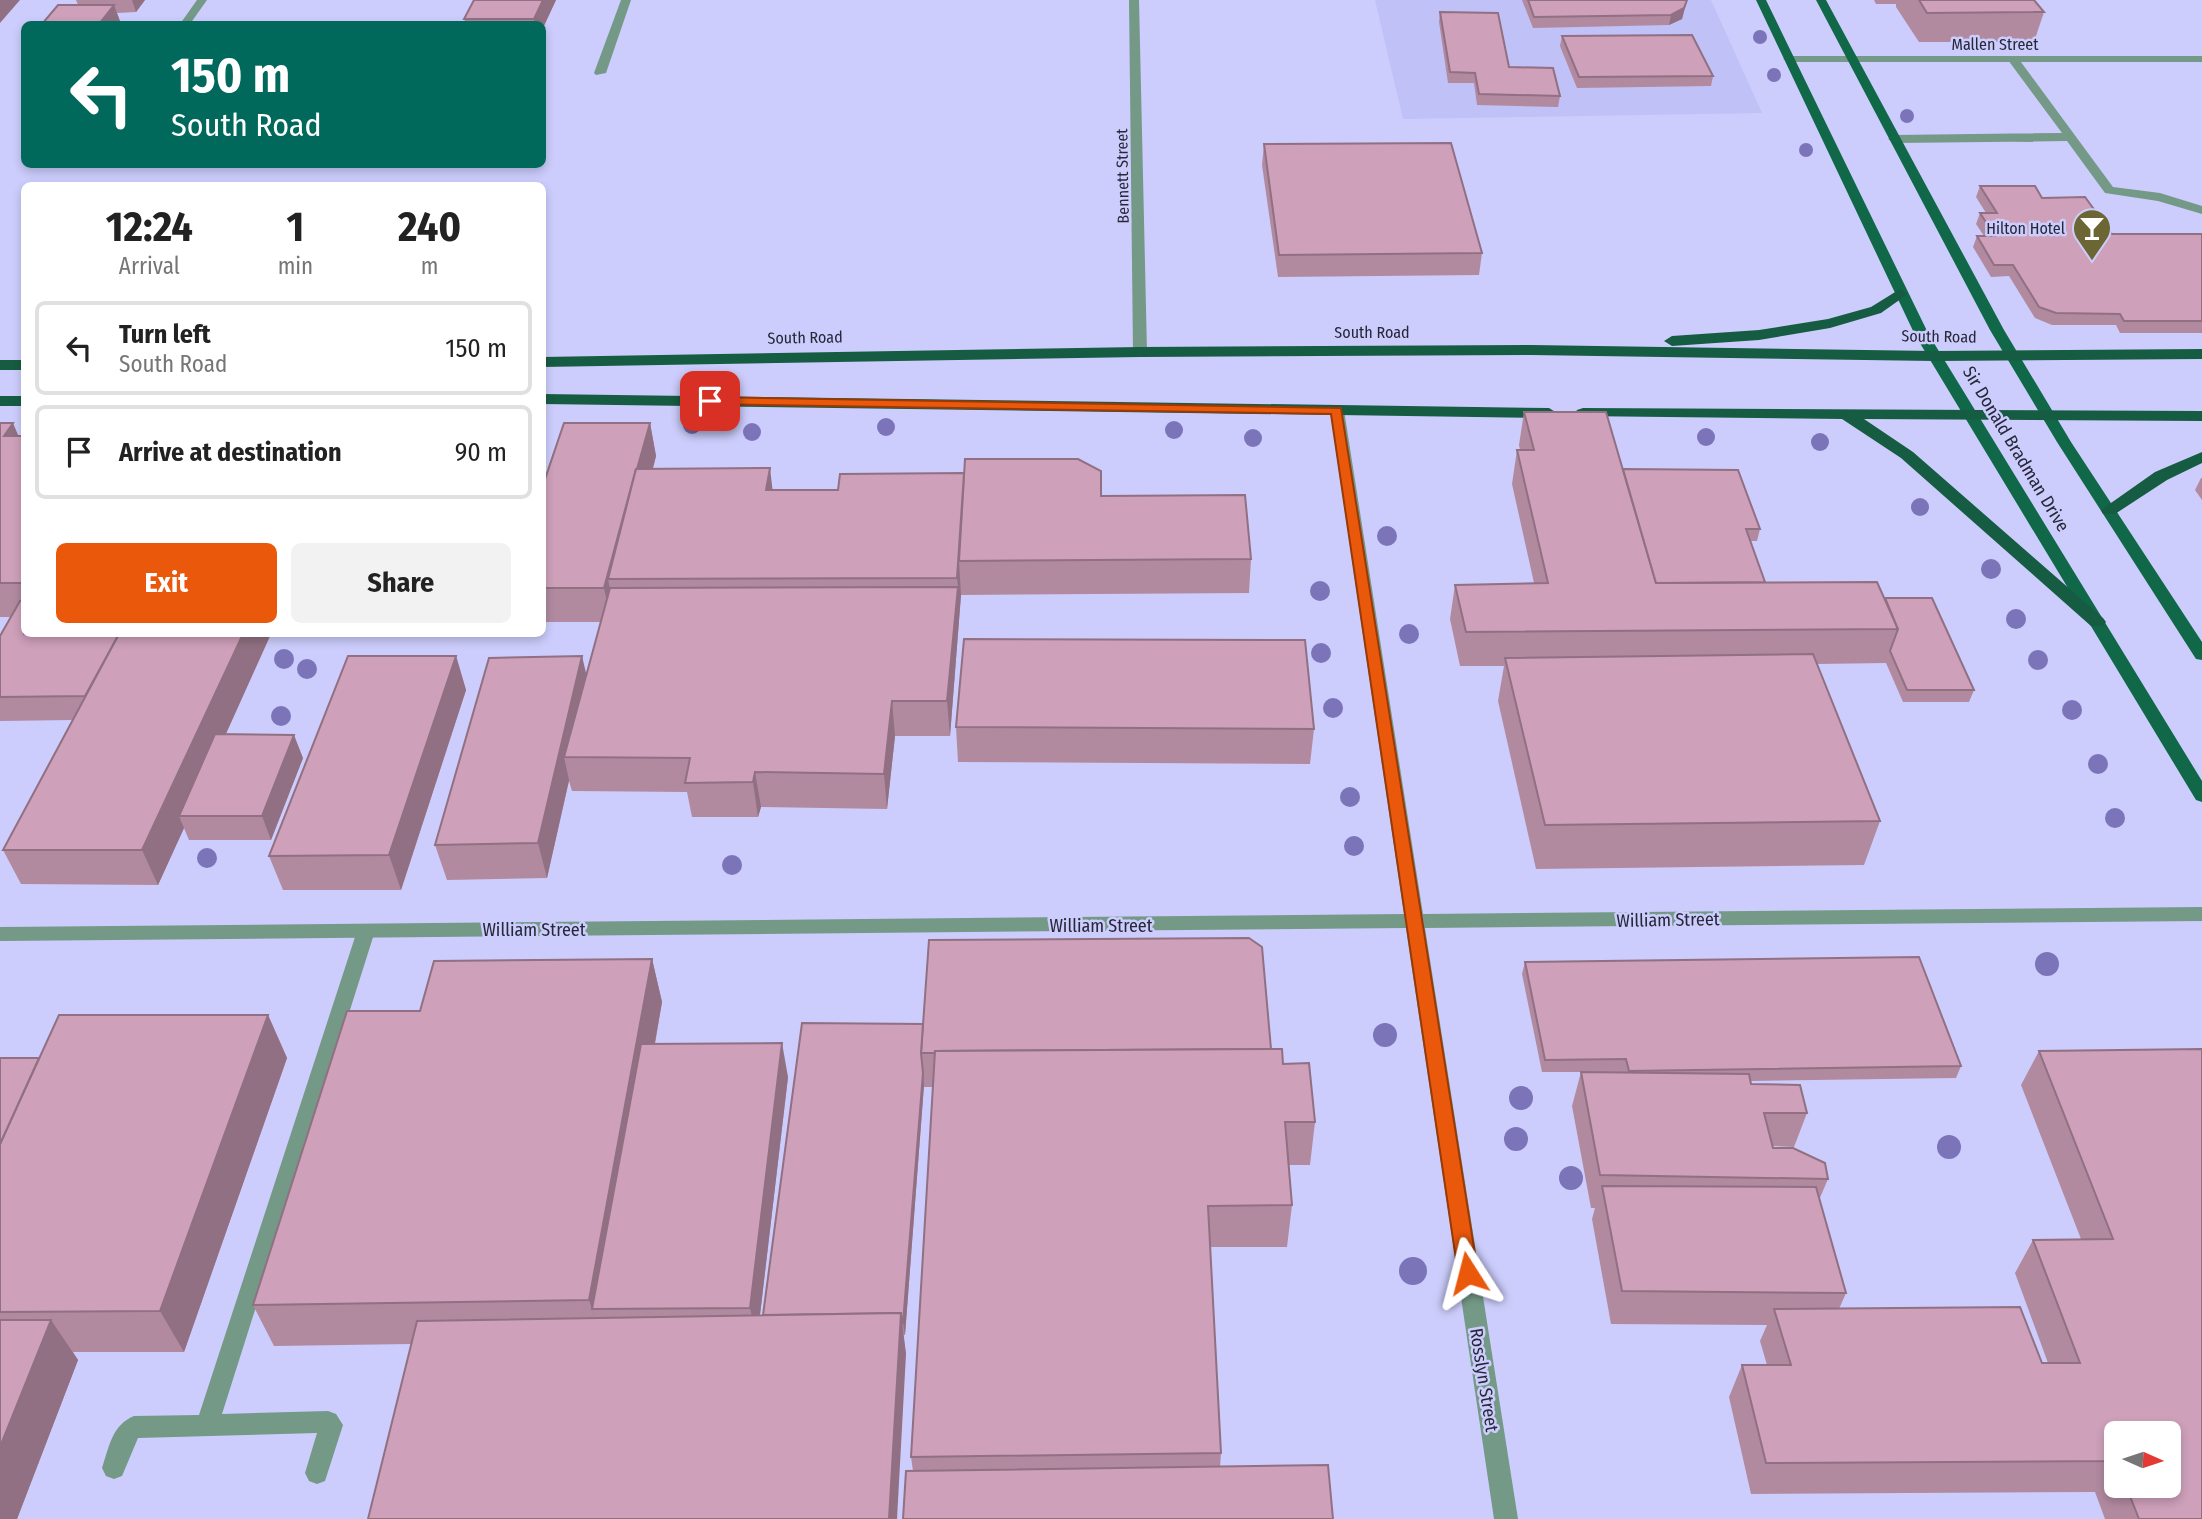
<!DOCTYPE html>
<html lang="en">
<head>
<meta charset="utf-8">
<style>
  body { margin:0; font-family:"Fira Sans Condensed",sans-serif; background:#f2f2f2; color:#222; height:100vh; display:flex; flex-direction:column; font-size:26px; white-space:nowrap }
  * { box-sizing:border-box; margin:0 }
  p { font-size:23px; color:#767676 }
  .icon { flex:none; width:38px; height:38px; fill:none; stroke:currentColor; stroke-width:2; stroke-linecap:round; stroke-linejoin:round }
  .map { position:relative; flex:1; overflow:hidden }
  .panel { position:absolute; left:21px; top:182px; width:525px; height:455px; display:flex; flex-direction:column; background:#fff; border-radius:10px; box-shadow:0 4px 10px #0003 }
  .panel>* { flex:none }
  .guide { position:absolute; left:21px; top:21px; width:525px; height:147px; border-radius:10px; box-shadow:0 4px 10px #0003; background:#00695c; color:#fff; overflow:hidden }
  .needle { width:46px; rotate:93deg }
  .fabs { position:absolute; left:2104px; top:1421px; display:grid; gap:14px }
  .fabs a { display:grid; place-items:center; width:77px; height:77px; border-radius:10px; background:#fff; box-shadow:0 4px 10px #0003; font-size:35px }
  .pin { position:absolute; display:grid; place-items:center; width:60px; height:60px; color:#fff; margin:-30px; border-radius:14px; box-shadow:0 4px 10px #0006 }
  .me { position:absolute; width:77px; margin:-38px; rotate:351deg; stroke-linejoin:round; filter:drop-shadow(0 0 5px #0008) }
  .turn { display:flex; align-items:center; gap:24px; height:147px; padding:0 35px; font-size:32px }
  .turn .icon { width:91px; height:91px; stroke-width:2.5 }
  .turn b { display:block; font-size:49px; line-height:60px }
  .eta { display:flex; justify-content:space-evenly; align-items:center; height:119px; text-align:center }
  .eta b { font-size:42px; font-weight:700; line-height:49px }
  .button { display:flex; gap:14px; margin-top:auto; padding:14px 35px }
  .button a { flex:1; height:80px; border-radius:10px; background:#ea580c; color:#fff; font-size:28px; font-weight:700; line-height:80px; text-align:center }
  .button a+a { background:#f2f2f2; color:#222 }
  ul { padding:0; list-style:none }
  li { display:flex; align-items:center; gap:21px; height:94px; margin:0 14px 10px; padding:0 21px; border:4px solid #e0e0e0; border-radius:10px }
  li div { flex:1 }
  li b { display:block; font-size:26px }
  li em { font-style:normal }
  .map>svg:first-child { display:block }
  .built { fill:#c0c1f7 }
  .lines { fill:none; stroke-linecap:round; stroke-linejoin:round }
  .service { fill:#749987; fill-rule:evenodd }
  .minor { fill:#749987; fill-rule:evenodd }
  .primary { fill:#106849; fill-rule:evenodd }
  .trunk { fill:#165c42; fill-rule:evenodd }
  .tree { fill:#7b74b9 }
  .wall { fill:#b18aa0; fill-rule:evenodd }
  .shaded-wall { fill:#907082 }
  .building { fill:#cea0ba; stroke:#907082; stroke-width:2 }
  .route { fill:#ea580c; stroke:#983908; stroke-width:2 }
  .labels { text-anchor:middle; stroke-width:5; stroke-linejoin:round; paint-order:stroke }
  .far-street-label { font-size:16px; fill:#272739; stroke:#cccdfc }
  .far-poi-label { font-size:16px; fill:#272739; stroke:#cccdfc; text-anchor:end }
  .street-label { font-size:18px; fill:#272739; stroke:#cccdfc }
</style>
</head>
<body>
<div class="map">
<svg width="2202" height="1519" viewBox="0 0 2202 1519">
  <rect width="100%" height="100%" fill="#cccdfc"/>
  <path class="built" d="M1375,0H1711L1762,113L1403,119Z"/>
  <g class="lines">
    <g class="service">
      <path d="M2010,58H2018L2113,187L2160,193L2202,206V214L2158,201L2105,193L2067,141L1894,143L1888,139L1894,135L2062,133L2008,60Z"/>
      <path d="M366,924L373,926L375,931L222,1414L328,1411L336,1414L343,1425L325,1481L317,1484L309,1481L305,1473L317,1433L138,1438L122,1476L114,1479L106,1476L102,1468C109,1447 112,1425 134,1416L199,1415L357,931L359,926Z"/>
    </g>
    <g class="minor">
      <path d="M197,0H207L190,24H180Z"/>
      <path d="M621,0H631L606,73L596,75L594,73Z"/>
      <path d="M1129,0H1139L1147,352L1140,356L1133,352Z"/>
      <path d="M2202,56V62H1789L1783,59L1789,56Z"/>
      <path d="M1337,406L1344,410L1423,914L2202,907V921L1425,928L1518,1519H1494L1406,928L0,941V927L1404,914L1330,410Z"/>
    </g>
    <g class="primary">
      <path d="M1756,0H1766L1929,335L2202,781V802L2196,800L1915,335Z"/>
      <path d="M1816,0H1826L2004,330L2071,442L2202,642V660L2196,659L2057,442L1990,330Z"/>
    </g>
    <g class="trunk">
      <path d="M1900,289L1907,293L1905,296L1881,313L1830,328L1759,340L1672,346L1664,341L1672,336L1759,330L1828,319L1871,307Z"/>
      <path d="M1531,345L1934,351L2202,349V359L1934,361L1531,355L1140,357L542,367V357L1140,347Z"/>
      <rect x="0" y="360" width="24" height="10"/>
      <path d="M542,394L1549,408L1557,413L1549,418L542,404Z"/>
      <rect x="0" y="396" width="24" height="10"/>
      <path d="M1583,408L2202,411V421L1864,419L1913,452L2103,618L2106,622L2103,626H2091L1901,458L1842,419L1577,416L1575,413L1577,410Z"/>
      <path d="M2202,452V463L2167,480L2115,514H2103L2101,510L2155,472Z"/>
    </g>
  </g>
  <g class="tree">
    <circle cx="1760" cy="37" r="7"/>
    <circle cx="1774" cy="75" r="7"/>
    <circle cx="1907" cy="116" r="7"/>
    <circle cx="1806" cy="150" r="7"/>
    <circle cx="692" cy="425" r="9"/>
    <circle cx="886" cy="427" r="9"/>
    <circle cx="1174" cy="430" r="9"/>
    <circle cx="752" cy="432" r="9"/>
    <circle cx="1706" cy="437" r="9"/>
    <circle cx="1253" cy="438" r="9"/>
    <circle cx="1820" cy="442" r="9"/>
    <circle cx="1920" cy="507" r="9"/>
    <circle cx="1387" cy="536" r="10"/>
    <circle cx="1991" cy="569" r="10"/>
    <circle cx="1320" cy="591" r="10"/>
    <circle cx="2016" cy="619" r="10"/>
    <circle cx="1409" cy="634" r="10"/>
    <circle cx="1321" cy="653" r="10"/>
    <circle cx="284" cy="659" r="10"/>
    <circle cx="2038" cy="660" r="10"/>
    <circle cx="307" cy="669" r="10"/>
    <circle cx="1333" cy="708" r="10"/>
    <circle cx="2072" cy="710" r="10"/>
    <circle cx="281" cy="716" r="10"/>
    <circle cx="2098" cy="764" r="10"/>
    <circle cx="1350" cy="797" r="10"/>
    <circle cx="2115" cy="818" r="10"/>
    <circle cx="1354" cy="846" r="10"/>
    <circle cx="207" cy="858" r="10"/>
    <circle cx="732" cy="865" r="10"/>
    <circle cx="2047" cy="964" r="12"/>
    <circle cx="1385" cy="1035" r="12"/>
    <circle cx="1521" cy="1098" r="12"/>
    <circle cx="1516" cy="1139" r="12"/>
    <circle cx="1949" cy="1147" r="12"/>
    <circle cx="1571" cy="1178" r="12"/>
    <circle cx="1413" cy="1271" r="14"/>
  </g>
  <g class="wall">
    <path d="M76,0H145L136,12L117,13L121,24H42L78,5Z"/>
    <path d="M556,0L542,30V24H466L464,19Z"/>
    <path d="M1522,0H1687L1682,19L1669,25L1533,28Z"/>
    <path d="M1874,0H2034L2044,12L2034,42H1919L1896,7V4H1876Z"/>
    <path d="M1440,12L1509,67L1560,96L1558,107L1477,105L1474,83H1448L1439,22Z"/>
    <path d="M1562,36L1713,76L1711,86L1577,88L1560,46Z"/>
    <path d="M1264,144L1482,253L1479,275L1278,277L1262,165Z"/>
    <path d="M1980,186L2042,198L2112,234H2202V333H2120L2116,325H2052L2035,318L2009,276L1991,277L1973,247L1977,236H1984L1976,224L1980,213H1986L1976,197Z"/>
    <path d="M1524,412L1623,469L1760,529L1757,541H1750L1765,582L1885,598L1974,690L1969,702H1903L1886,663L1817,664L1880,821L1864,865L1536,869L1498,701L1504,666H1460L1450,619L1455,585L1534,583L1512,484L1517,450H1520L1519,445Z"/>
    <path d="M0,423L19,436H24V634L226,734L303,758L271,840H189L184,828L158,885L21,884L3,850L72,720L0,721V636L11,617H0Z"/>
    <path d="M650,423L656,456L653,469L773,490L1101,496L1251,559L1249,593L961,595L950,736H895L887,809L761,807L758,817H692L687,792L572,791L569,781L547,878L447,880L435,845L586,674L601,622H542V488Z"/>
    <path d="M2201,478H2202V500L2195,490Z"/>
    <path d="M456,656L466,690L401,890H283L269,856Z"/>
    <path d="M956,727L1314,729L1310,764L958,762Z"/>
    <path d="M652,959L662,1002L655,1044L788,1077L760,1315H763L802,1023L1271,1049L1283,1064L1315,1122L1310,1165H1289L1292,1205L1287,1247H1210L1221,1453L1220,1467L913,1471L911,1457L933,1087H924V1085L905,1335H903L906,1354L411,1344L274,1346L253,1305L420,1011Z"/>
    <path d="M1525,962L1961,1066L1956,1078L1751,1081V1084L1807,1113L1794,1147L1773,1146V1148L1828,1179L1819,1200L1846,1293L1839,1309L2042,1363H2048L2015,1273L2033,1240L2081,1239L2021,1085L2039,1051L2202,1049V1519H2105L2095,1492L1751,1494L1729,1397L1742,1365H1767L1760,1341L1767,1325L1611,1324L1592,1219L1595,1208H1591L1572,1106L1581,1072H1542L1522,974ZM2116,1433L2168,1486H2116Z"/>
    <path d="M268,1015L287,1058L184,1352H73L78,1360L17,1519H0V1058H39Z"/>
  </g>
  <g class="shaded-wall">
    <path d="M0,0H20L0,23Z"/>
    <path d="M132,0H145L136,12Z"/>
    <path d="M543,0H556L542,30V24H535L534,19Z"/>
    <path d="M1687,0L1682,19L1669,25L1671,15Z"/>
    <path d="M114,5L121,24H99Z"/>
    <path d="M13,423L24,449L4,436Z"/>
    <path d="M650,423L656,456L623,579H608L614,610L611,622L604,588Z"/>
    <path d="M770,468L775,511L766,490Z"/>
    <path d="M964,473L959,561L961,595L950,736L947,701L958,587L957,578Z"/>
    <path d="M243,634H271L189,816H179L184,828L158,885L142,850Z"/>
    <path d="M456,656L466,690L401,890L389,855Z"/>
    <path d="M582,656L590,690L564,757L569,780L547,878L538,843Z"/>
    <path d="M892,701L895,736L887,809L884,774Z"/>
    <path d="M294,735L303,758L271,840L262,816Z"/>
    <path d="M755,772L761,807L758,817L753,782Z"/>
    <path d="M652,959L662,1002L608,1309H592L602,1341L589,1300Z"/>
    <path d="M268,1015L287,1058L184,1352L160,1311Z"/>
    <path d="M782,1043L788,1077L757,1340L750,1308Z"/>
    <path d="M923,1073L924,1085L905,1335L903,1323Z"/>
    <path d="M901,1313L906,1354L897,1519H889Z"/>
    <path d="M51,1320L78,1360L17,1519H0V1447Z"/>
  </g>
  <g class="building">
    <path d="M474,0H543L534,19H464Z"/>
    <path d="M1528,0H1687L1684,8L1671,15L1534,17Z"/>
    <path d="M1919,0H2034L2044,12L1927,13Z"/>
    <path d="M58,5H114L99,24H42Z"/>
    <path d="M1440,12L1498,13L1509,67L1553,68L1560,96L1479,94L1475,73L1450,72Z"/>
    <path d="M1692,35L1713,76L1579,77L1562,36Z"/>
    <path d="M1451,143L1482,253L1279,255L1264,144Z"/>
    <path d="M1980,186H2035L2042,198L2085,197L2112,234H2202V321H2124L2120,314L2056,313L2039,307L2013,265H1994L1977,236H1995L1980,213H1997Z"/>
    <path d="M1524,412H1606L1656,583L1877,582L1898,629L1466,632L1455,585L1548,583L1517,450H1534Z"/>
    <path d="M0,423H13L4,436H24V579L22,583H0Z"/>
    <path d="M564,423H650L637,469H636L604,588H542V488Z"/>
    <path d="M965,459H1078L1101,471V496L1245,495L1251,559L959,561Z"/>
    <path d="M770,468L766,490H838L840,474L964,473L957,578L608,579L636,469Z"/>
    <path d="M1623,469L1738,470L1760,529H1746L1765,582L1656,583Z"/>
    <path d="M958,587L947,701H892L884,774L755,772L753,782L685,783L690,758L564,757L610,588Z"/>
    <path d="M1885,598H1932L1974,690H1907L1890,651L1898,629Z"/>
    <path d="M20,601H24V634H119L85,696L0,697V636Z"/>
    <path d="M119,634H243L142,850H3Z"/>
    <path d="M964,639L1305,640L1314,729L956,727Z"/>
    <path d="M1813,654L1880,821L1545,825L1505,658Z"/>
    <path d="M348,656H456L389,855L269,856Z"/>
    <path d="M582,656L538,843L435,845L489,658Z"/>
    <path d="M215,734L294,735L262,816H179Z"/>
    <path d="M1249,938L1262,947L1271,1049L935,1051V1053H921L929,940Z"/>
    <path d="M1919,957L1961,1066L1629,1071L1626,1059L1545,1060L1525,962Z"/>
    <path d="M652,959L589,1300L253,1305L347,1011H420L434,961Z"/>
    <path d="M59,1015H268L160,1311L0,1312V1144Z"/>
    <path d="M802,1023L923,1024L921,1053L923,1073L903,1323H902L901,1313L763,1315Z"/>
    <path d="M782,1043L750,1308L592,1309L641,1044Z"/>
    <path d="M1282,1049L1283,1064L1309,1063L1315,1122H1285L1292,1205L1208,1206L1221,1453L911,1457L935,1051Z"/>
    <path d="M2202,1049V1519H2139L2126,1486H2168V1433H2116V1461L1766,1463L1742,1365H1791L1774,1309L2020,1307L2042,1363H2080L2033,1240L2113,1239L2039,1051Z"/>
    <path d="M0,1058H39L0,1144Z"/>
    <path d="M1581,1072L1749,1074L1751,1084L1800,1085L1807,1113H1764L1773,1148H1793L1825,1163L1828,1179L1600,1175Z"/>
    <path d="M1602,1186L1816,1187L1846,1293L1622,1291Z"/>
    <path d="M901,1313L889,1519H368L417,1321Z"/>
    <path d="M0,1320H51L0,1447Z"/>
    <path d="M1328,1465L1333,1519H903L906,1471Z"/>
  </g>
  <path class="route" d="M710,397L1341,408L1478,1273L1475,1279L1468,1282L1461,1279L1458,1273L1331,414L706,404V398Z"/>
  <defs>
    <symbol id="bar-pin" viewBox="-11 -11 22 30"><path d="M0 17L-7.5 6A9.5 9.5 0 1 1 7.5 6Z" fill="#6b6633" stroke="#cccdfc"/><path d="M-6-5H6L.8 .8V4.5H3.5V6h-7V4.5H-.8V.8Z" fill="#fff"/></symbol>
  </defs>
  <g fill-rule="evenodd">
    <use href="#bar-pin" x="2070" y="206" width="44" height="60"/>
  </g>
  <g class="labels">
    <g class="far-street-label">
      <text x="1995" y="50">Mallen Street</text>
      <text transform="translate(1122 176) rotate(-91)" y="6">Bennett Street</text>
      <text x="1372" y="338">South Road</text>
      <text transform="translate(1939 336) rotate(1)" y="6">South Road</text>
      <text transform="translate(805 337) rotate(-1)" y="6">South Road</text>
    </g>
    <g class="far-poi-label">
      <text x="2065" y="234">Hilton Hotel</text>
    </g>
    <g class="street-label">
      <text transform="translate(2016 449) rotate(59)" y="6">Sir Donald Bradman Drive</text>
      <text transform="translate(1668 920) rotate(-1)" y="6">William Street</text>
      <text x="1101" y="932">William Street</text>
      <text x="534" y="936">William Street</text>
      <text transform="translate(1484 1380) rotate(81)" y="6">Rosslyn Street</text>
    </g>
  </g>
</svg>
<div class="fabs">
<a><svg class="needle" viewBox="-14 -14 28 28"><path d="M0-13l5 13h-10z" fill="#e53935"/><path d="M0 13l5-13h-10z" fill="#767676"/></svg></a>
</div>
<div class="pin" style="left:710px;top:401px;background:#d93025"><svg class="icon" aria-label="arrive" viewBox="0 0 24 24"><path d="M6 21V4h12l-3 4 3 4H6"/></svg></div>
<svg class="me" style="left:1468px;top:1273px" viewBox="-20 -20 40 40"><path d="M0-17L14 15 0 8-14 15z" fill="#ea580c" stroke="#fff" stroke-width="4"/></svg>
<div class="guide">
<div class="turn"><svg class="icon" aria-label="left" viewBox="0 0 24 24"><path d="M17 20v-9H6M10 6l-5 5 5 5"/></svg><div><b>150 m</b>South Road</div></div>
</div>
<section class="panel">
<div class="eta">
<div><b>12:24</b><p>Arrival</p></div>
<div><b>1</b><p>min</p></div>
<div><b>240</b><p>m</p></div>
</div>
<ul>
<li><svg class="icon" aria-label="left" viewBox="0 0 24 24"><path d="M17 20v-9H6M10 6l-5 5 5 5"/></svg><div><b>Turn left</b><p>South Road</p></div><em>150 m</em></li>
<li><svg class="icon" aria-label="arrive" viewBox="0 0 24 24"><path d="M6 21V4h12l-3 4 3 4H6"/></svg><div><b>Arrive at destination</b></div><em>90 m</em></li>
</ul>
<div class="button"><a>Exit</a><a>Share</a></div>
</section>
</div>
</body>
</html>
